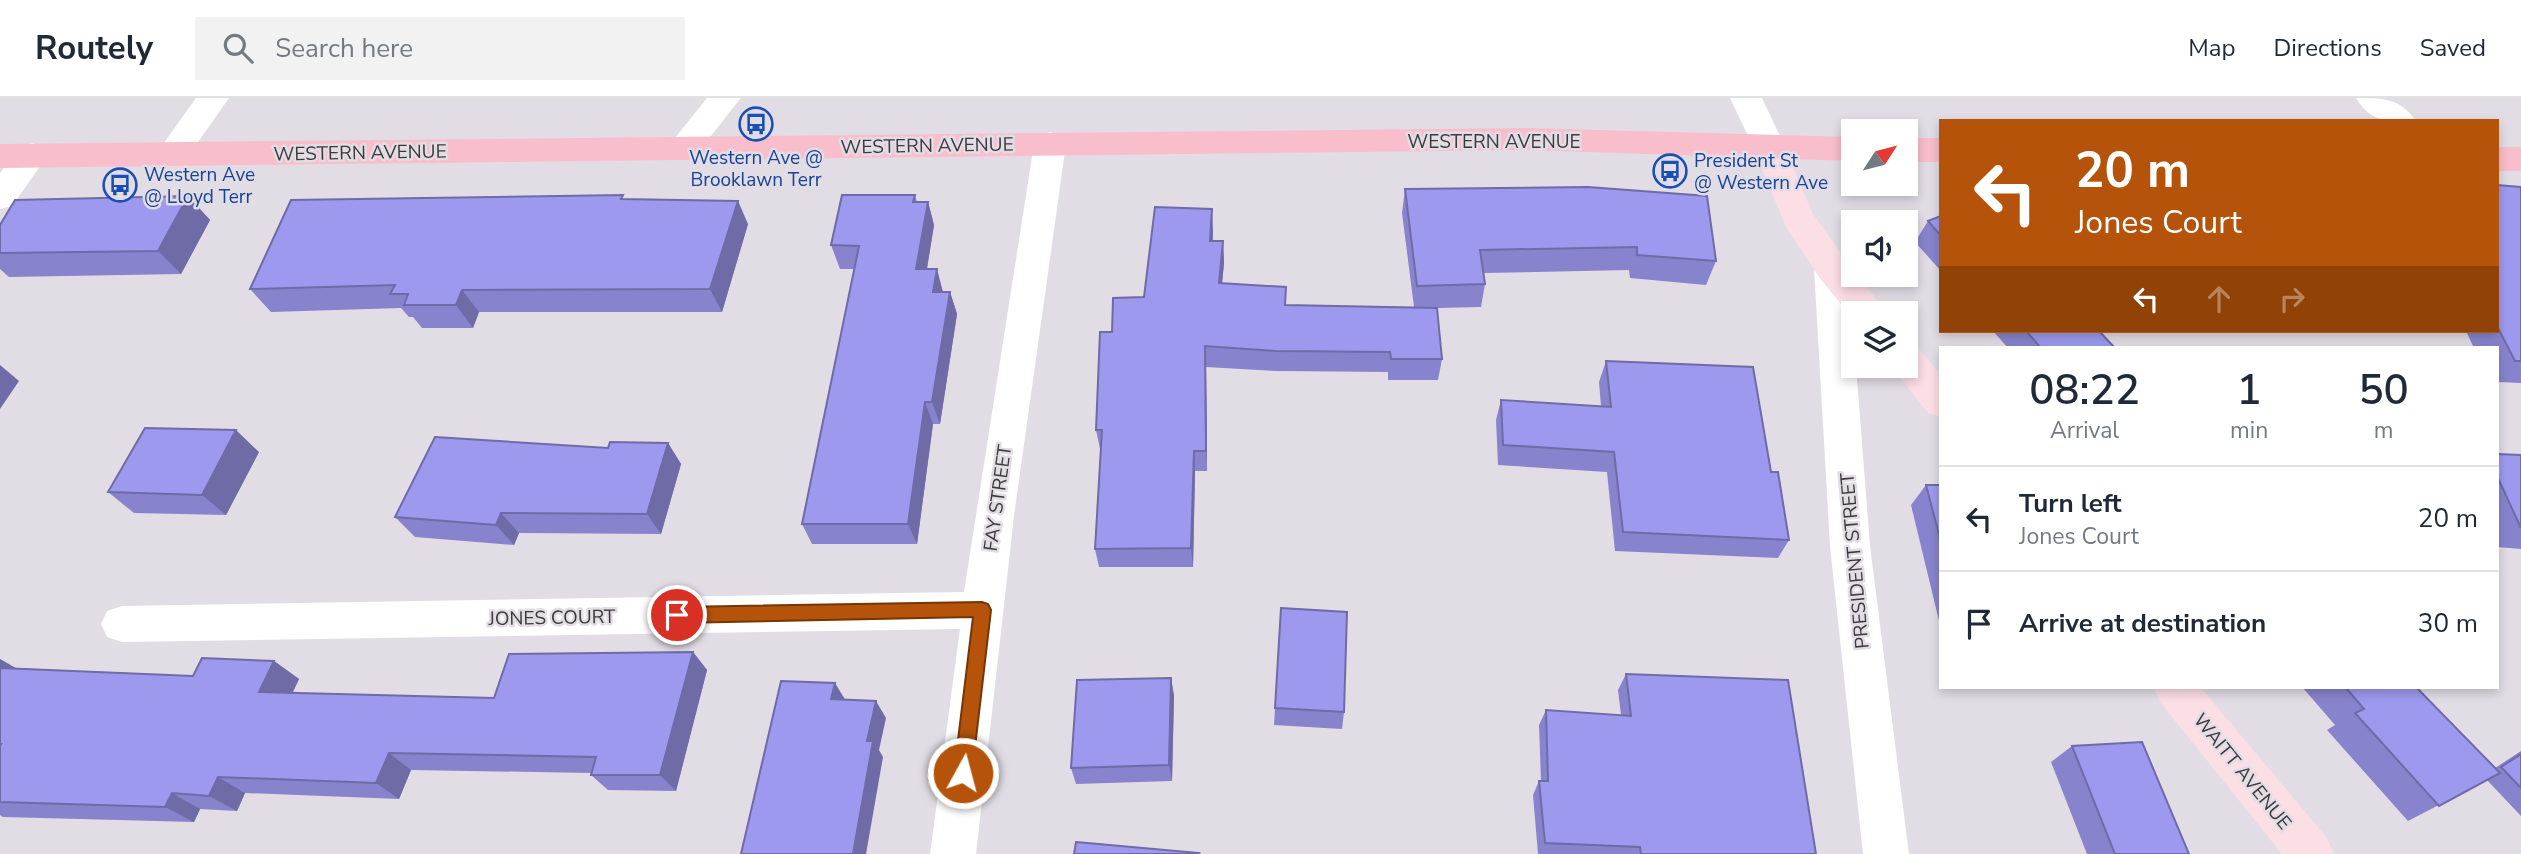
<!DOCTYPE html>
<html lang="en">
<head>
<meta charset="utf-8">
<style>
  body { margin:0; font-family:"Nunito Sans",sans-serif; background:#f2f2f3; color:#1f2937; height:100vh; display:flex; flex-direction:column; font-size:26px; white-space:nowrap }
  * { box-sizing:border-box; margin:0 }
  p { font-size:23px; color:#747a83 }
  .icon { flex:none; width:38px; height:38px; fill:none; stroke:currentColor; stroke-width:2; stroke-linecap:round; stroke-linejoin:round }
  .map { position:relative; flex:1; overflow:hidden }
  .details { position:absolute; left:1939px; top:248px; width:560px; height:343px; display:flex; flex-direction:column; background:#fff; border-radius:0px; box-shadow:0 4px 10px #0003 }
  .details>* { flex:none }
  .top-card { position:absolute; left:1939px; top:21px; width:560px; height:214px; border-radius:0px; box-shadow:0 4px 10px #0003; background:#b45309; color:#fff; overflow:hidden }
  .needle { width:46px; rotate:54deg }
  .fabs { position:absolute; left:1841px; top:21px; display:grid; gap:14px }
  .fabs a { display:grid; place-items:center; width:77px; height:77px; border-radius:0px; background:#fff; box-shadow:0 4px 10px #0003; font-size:35px }
  .pin { position:absolute; display:grid; place-items:center; width:60px; height:60px; color:#fff; margin:-30px; border:4px solid #fff; border-radius:50%; box-shadow:0 2px 7px #0007 }
  .me { position:absolute; width:77px; margin:-38px; rotate:7deg; stroke-linejoin:round; filter:drop-shadow(0 0 5px #0008) }
  .turn { display:flex; align-items:center; gap:24px; height:147px; padding:0 21px; font-size:32px }
  .turn .icon { width:91px; height:91px; stroke-width:2.5 }
  .turn b { display:block; font-size:49px; line-height:60px }
  .lanes { display:flex; align-items:center; height:66px; padding:0 21px; background:#0003; justify-content:center; gap:35px; direction:ltr }
  .lanes .off { opacity:.35 }
  .eta { display:flex; justify-content:space-evenly; align-items:center; height:119px; text-align:center }
  .eta b { font-size:42px; font-weight:600; line-height:49px }
  ul { padding:0; list-style:none }
  li { display:flex; align-items:center; gap:21px; height:105px; padding:0 21px; border-top:2px solid #e0e1e3 }
  li div { flex:1 }
  li b { display:block; font-size:26px }
  li em { font-style:normal }
  header { display:flex; align-items:center; gap:42px; box-sizing:border-box; height:98px; padding:0 35px; background:#fff; border-bottom:2px solid #e0e1e3 }
  header strong { font-size:33px }
  nav { display:flex; gap:38px; margin-inline-start:auto; font-size:24px }
  .search { width:490px; height:63px; background:#f2f2f3; display:flex; align-items:center; gap:18px; box-sizing:border-box; padding:0 24px; border-radius:0px; color:#747a83; font-size:26px }
  .map>svg:first-child { display:block }
  .lines { fill:none; stroke-linecap:round; stroke-linejoin:round }
  .minor { fill:#fff; fill-rule:evenodd }
  .tertiary { fill:#fff; fill-rule:evenodd }
  .secondary { fill:#fcdee5; fill-rule:evenodd }
  .primary { fill:#f8becb; fill-rule:evenodd }
  .wall { fill:#8784cd }
  .shaded-wall { fill:#6e6ba7 }
  .building { fill:#9d99ee; stroke:#6e6ba7; stroke-width:2 }
  .route { fill:#b45309; stroke:#753606; stroke-width:2 }
  .labels { text-anchor:middle; stroke-width:5; stroke-linejoin:round; paint-order:stroke }
  .street-label { font-size:19px; fill:#3b393c; stroke:#e2dde5 }
  .transit-label { font-size:19px; fill:#164399; stroke:#e2dde5; text-anchor:start }
</style>
</head>
<body>
<header>
<strong>Routely</strong>
<div class="search"><svg class="icon" aria-label="search" viewBox="0 0 24 24"><circle cx="10" cy="10" r="6"/><path d="M15 15l6 6"/></svg>Search here</div>
<nav><a>Map</a><a>Directions</a><a>Saved</a></nav>
</header>
<div class="map">
<svg width="2521" height="756" viewBox="0 0 2521 756">
  <rect width="100%" height="100%" fill="#e2dde5"/>
  <g class="lines">
    <g class="minor">
      <path d="M196,0H229L184,64L172,68L160,64L156,56Z"/>
      <path d="M707,0H741L695,58L683,62L671,58L667,50Z"/>
      <path d="M1050,34L1062,38L1066,46L1014,418L976,756H930L960,531L122,544L107,539L101,526L107,513L122,508L964,494L1034,46L1038,38Z"/>
      <path d="M32,45L44,49L48,57L12,108L0,111V75L20,49Z"/>
      <path d="M1831,157L1843,161L1848,170L1853,268H1856L1870,448L1909,756H1863L1830,448L1814,170L1819,161Z"/>
    </g>
    <g class="tertiary">
      <path d="M1730,0H1762L1786,51L1782,59L1770,63L1758,59Z"/>
      <path d="M2356,0C2383,0 2400,0 2416,23C2389,23 2372,26 2356,0Z"/>
    </g>
    <g class="secondary">
      <path d="M1770,39L1782,43L1813,116L1853,172V177H1857L1887,215H1853V221L1819,179L1786,129L1754,51L1758,43Z"/>
      <path d="M1906,247L1919,251L1941,277V319L1928,315L1891,268H1906Z"/>
      <path d="M2154,590H2201L2327,740L2334,756H2282L2160,604Z"/>
    </g>
    <g class="primary">
      <path d="M1528,30L1853,39V63L1528,52L0,70V46Z"/>
      <rect x="1906" y="40" width="35" height="24"/>
      <rect x="2497" y="49" width="24" height="24"/>
    </g>
  </g>
  <g class="wall">
    <path d="M2497,87L2521,89V285L2497,284V250H2474L2466,233H2497Z"/>
    <path d="M1405,91L1716,163L1706,187L1630,180L1629,172L1484,175L1485,186L1481,209L1437,210L1442,261L1438,282H1388V274L1276,273L1206,269L1207,373H1195L1193,469H1099L1095,451L1101,351H1100L1096,332L1112,234L1144,199L1213,133V143H1223L1224,165L1222,185L1286,207L1414,209L1402,115Z"/>
    <path d="M915,97L917,104H928L934,127L927,171L943,194H950L957,216L940,326H933L917,446H812L802,426L855,171H840L831,147Z"/>
    <path d="M188,98L210,122L181,176L9,179L0,171V127Z"/>
    <path d="M625,101L748,126L722,214H479L473,230H422L413,219H409L401,210L271,214L250,191Z"/>
    <path d="M1941,118V173L1915,144L1928,123Z"/>
    <path d="M1993,233H2099L2115,250H2008Z"/>
    <path d="M1606,263L1771,374L1789,442L1778,460L1615,453L1607,374L1498,367L1496,322L1501,302L1601,308L1599,284Z"/>
    <path d="M668,345L681,366L661,436L519,435L514,447L415,439L395,419L608,350Z"/>
    <path d="M259,354L226,417L134,415L108,394Z"/>
    <path d="M2497,356L2521,357V451L2497,449Z"/>
    <path d="M1926,387H1941V531L1911,407Z"/>
    <path d="M693,554L707,572L676,693L608,692L591,677L592,675L411,672L399,701L245,695L237,713L200,711L194,724L3,719L0,717V561L16,570L193,578L274,563L299,581L292,595L494,600Z"/>
    <path d="M1626,576L1816,756H1538L1533,697L1539,683H1541L1539,627L1546,612L1621,617L1618,592Z"/>
    <path d="M1171,580L1174,598L1172,683L1076,686L1071,670Z"/>
    <path d="M2303,590H2417L2495,670L2521,653V718L2487,682L2408,723L2327,632L2335,627Z"/>
    <path d="M1275,610L1344,614L1342,631L1274,627Z"/>
    <path d="M2072,648L2189,756H2087L2051,664Z"/>
  </g>
  <g class="shaded-wall">
    <path d="M188,98L210,122L181,176L158,153Z"/>
    <path d="M738,103L748,126L722,214L710,191Z"/>
    <path d="M928,104L934,127L923,194L916,171Z"/>
    <path d="M1212,111L1213,133L1211,164L1210,143Z"/>
    <path d="M1223,143L1224,165L1220,206L1219,185Z"/>
    <path d="M937,171L943,194H933Z"/>
    <path d="M462,192L479,214L473,230L456,207Z"/>
    <path d="M950,194L957,216L940,326L932,304Z"/>
    <path d="M1205,248L1206,269L1207,373L1206,353Z"/>
    <path d="M0,267L19,283L0,311Z"/>
    <path d="M925,304L933,326L917,446L908,426Z"/>
    <path d="M236,332L259,354L226,417L202,397Z"/>
    <path d="M668,345L681,366L661,436L647,416Z"/>
    <path d="M1194,353L1195,373L1193,469L1191,450Z"/>
    <path d="M501,415L519,435L514,447L496,427Z"/>
    <path d="M693,554L707,572L676,693L660,677Z"/>
    <path d="M0,561L20,573L0,580Z"/>
    <path d="M274,563L299,581L285,611L259,594Z"/>
    <path d="M1171,580L1174,598L1172,683L1169,667Z"/>
    <path d="M835,585L846,603L831,601Z"/>
    <path d="M876,603L886,620L879,652L883,659L866,756H853L867,643Z"/>
    <path d="M389,655L411,672L399,701L376,685Z"/>
    <path d="M218,679L245,695L237,713L209,698Z"/>
    <path d="M172,695L200,711L194,724L165,709Z"/>
  </g>
  <g class="building">
    <path d="M2497,87L2521,89V263H2515L2497,228Z"/>
    <path d="M1588,89L1707,98L1716,163L1637,157V149L1480,152L1485,186L1417,188L1405,91Z"/>
    <path d="M623,97L621,101L738,103L710,191L462,192L456,207H404L408,196H390L395,187L250,191L291,102Z"/>
    <path d="M842,97H915L913,104H928L916,171H937L933,194H950L932,304H925L908,426H802L859,148L831,147Z"/>
    <path d="M188,98L158,153L0,155V127L15,102Z"/>
    <path d="M1155,109L1212,111L1210,143H1223L1219,185L1286,189L1285,207L1437,210L1442,261H1391L1390,254L1276,253L1205,248L1206,353H1194L1191,450L1095,451L1102,332H1096L1100,234H1112L1113,200L1144,199Z"/>
    <path d="M1941,118V138L1928,123Z"/>
    <path d="M2026,233H2099L2115,250H2041Z"/>
    <path d="M1606,263L1753,269L1771,374H1778L1789,442L1623,434L1614,354L1503,347L1501,302L1611,309Z"/>
    <path d="M145,330L236,332L202,397L108,394Z"/>
    <path d="M435,339L608,350L610,344L668,345L647,416L501,415L496,427L395,419Z"/>
    <path d="M2497,356L2521,357V430L2497,378Z"/>
    <path d="M1926,387H1941V444Z"/>
    <path d="M1281,510L1347,514L1344,614L1275,610Z"/>
    <path d="M693,554L660,677H591L596,659L389,655L376,685L218,679L209,698L172,695L165,709L0,704V648L1,646H0V570L193,578L202,560L274,563L259,594L494,600L509,556Z"/>
    <path d="M1626,576L1788,582L1816,756H1641L1640,749L1545,745L1539,683H1548L1546,612L1631,618Z"/>
    <path d="M1171,580L1169,667L1071,670L1077,582Z"/>
    <path d="M781,583L835,585L831,601L876,603L867,643H873L853,756H741Z"/>
    <path d="M2346,590H2417L2500,675L2439,708L2355,615L2364,611Z"/>
    <path d="M2142,644L2189,756H2115L2072,648Z"/>
    <path d="M2521,656V690L2501,669Z"/>
    <path d="M1076,744L1199,755L1198,756H1074Z"/>
  </g>
  <path class="route" d="M982,504L988,506L991,512L972,675L969,681L963,683L956,681L954,675L973,519L677,525L671,522L668,517L671,512L677,509Z"/>
  <defs>
    <symbol id="bus-ring" viewBox="-11 -11 22 22"><circle r="9.5" fill="#e2dde5" stroke="#1a4fb4" stroke-width="1.5"/><path d="M-5-6H5V4H4V6H2V4H-2V6H-4V4H-5ZM-3.5-4V0h7V-4ZM-3.5 1.2v1.5H-2V1.2ZM2 1.2v1.5H3.5V1.2Z" fill="#1a4fb4"/></symbol>
  </defs>
  <g fill-rule="evenodd">
    <use href="#bus-ring" x="737" y="7" width="38" height="38"/>
    <use href="#bus-ring" x="1651" y="54" width="38" height="38"/>
    <use href="#bus-ring" x="101" y="68" width="38" height="38"/>
  </g>
  <g class="labels">
    <g class="street-label">
      <text x="1494" y="50">WESTERN AVENUE</text>
      <text transform="translate(927 47) rotate(-1)" y="7">WESTERN AVENUE</text>
      <text transform="translate(360 54) rotate(-1)" y="7">WESTERN AVENUE</text>
      <text transform="translate(997 400) rotate(-82)" y="7">FAY STREET</text>
      <text transform="translate(1854 463) rotate(-95)" y="7">PRESIDENT STREET</text>
      <text transform="translate(552 519) rotate(-1)" y="7">JONES COURT</text>
      <text transform="translate(2243 673) rotate(51)" y="7">WAITT AVENUE</text>
    </g>
    <g class="transit-label">
      <text x="756" y="66" text-anchor="middle">Western Ave @<tspan x="756" dy="22">Brooklawn Terr</tspan></text>
      <text x="1694" y="69">President St<tspan x="1694" dy="22">@ Western Ave</tspan></text>
      <text x="144" y="83">Western Ave<tspan x="144" dy="22">@ Lloyd Terr</tspan></text>
    </g>
  </g>
</svg>
<div class="fabs">
<a><svg class="needle" viewBox="-14 -14 28 28"><path d="M0-13l5 13h-10z" fill="#e53935"/><path d="M0 13l5-13h-10z" fill="#747a83"/></svg></a>
<a><svg class="icon" aria-label="sound" viewBox="0 0 24 24"><path d="M4 9h4l5-4v14l-5-4H4zM17 9q2 3 0 6"/></svg></a>
<a><svg class="icon" aria-label="layers" viewBox="0 0 24 24"><path d="M12 4l9 5-9 5-9-5zM3 14l9 5 9-5"/></svg></a>
</div>
<div class="pin" style="left:677px;top:517px;background:#d93025"><svg class="icon" aria-label="arrive" viewBox="0 0 24 24"><path d="M6 21V4h12l-3 4 3 4H6"/></svg></div>
<svg class="me" style="left:963px;top:675px" viewBox="-20 -20 40 40"><circle r="17" fill="#b45309" stroke="#fff" stroke-width="3"/><path d="M0-11L8 9 0 5-8 9z" fill="#fff"/></svg>
<div class="top-card">
<div class="turn"><svg class="icon" aria-label="left" viewBox="0 0 24 24"><path d="M17 20v-9H6M10 6l-5 5 5 5"/></svg><div><b>20 m</b>Jones Court</div></div>
<div class="lanes"><svg class="icon" aria-label="left" viewBox="0 0 24 24"><path d="M17 20v-9H6M10 6l-5 5 5 5"/></svg><svg class="icon off" aria-label="ahead" viewBox="0 0 24 24"><path d="M12 20V5M6 11l6-6 6 6"/></svg><svg class="icon off" aria-label="right" viewBox="0 0 24 24"><path d="M7 20v-9h11M14 6l5 5-5 5"/></svg></div>
</div>
<section class="details">
<div class="eta">
<div><b>08:22</b><p>Arrival</p></div>
<div><b>1</b><p>min</p></div>
<div><b>50</b><p>m</p></div>
</div>
<ul>
<li><svg class="icon" aria-label="left" viewBox="0 0 24 24"><path d="M17 20v-9H6M10 6l-5 5 5 5"/></svg><div><b>Turn left</b><p>Jones Court</p></div><em>20 m</em></li>
<li><svg class="icon" aria-label="arrive" viewBox="0 0 24 24"><path d="M6 21V4h12l-3 4 3 4H6"/></svg><div><b>Arrive at destination</b></div><em>30 m</em></li>
</ul>
</section>
</div>
</body>
</html>
